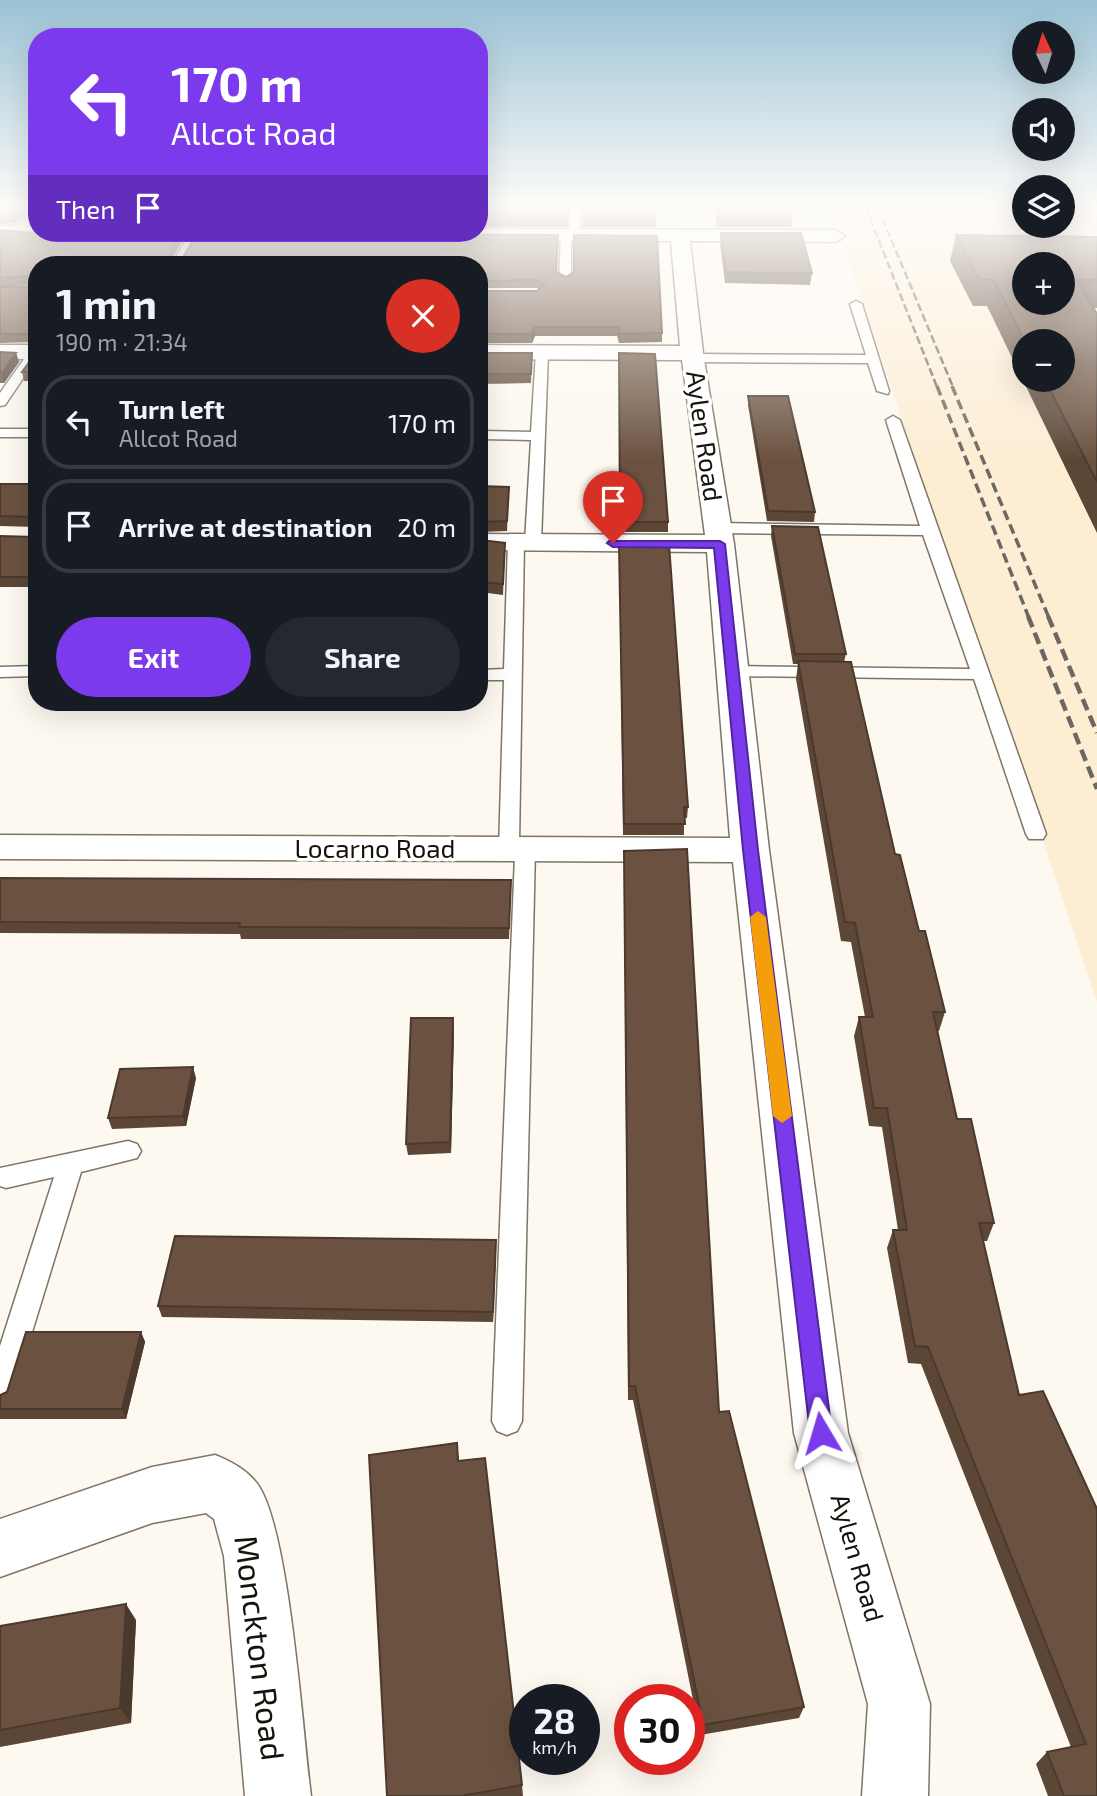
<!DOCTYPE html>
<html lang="en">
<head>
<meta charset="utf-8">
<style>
  body { margin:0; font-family:"Exo 2",sans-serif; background:#242831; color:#f1f3f6; height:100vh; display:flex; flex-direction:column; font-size:26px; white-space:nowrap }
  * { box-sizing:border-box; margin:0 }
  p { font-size:23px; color:#9ea1a6 }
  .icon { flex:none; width:38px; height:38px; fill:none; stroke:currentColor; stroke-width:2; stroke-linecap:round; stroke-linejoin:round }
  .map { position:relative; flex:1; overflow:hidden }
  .details { position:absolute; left:28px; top:256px; width:460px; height:455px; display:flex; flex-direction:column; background:#171b24; border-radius:28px; box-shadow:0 7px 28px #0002 }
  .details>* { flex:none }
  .hud { position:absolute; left:28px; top:28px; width:460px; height:214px; border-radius:28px; box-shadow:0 7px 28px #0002; background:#7c3aed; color:#fff; overflow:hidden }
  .needle { width:46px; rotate:356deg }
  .buttons { position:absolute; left:1012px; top:21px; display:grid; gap:14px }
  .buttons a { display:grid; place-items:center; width:63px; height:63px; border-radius:50%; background:#171b24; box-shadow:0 7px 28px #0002; font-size:35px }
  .speed { position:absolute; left:509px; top:1684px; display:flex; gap:14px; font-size:35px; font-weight:700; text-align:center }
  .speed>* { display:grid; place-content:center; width:91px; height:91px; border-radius:50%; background:#171b24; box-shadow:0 7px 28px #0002; line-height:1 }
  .speed small { font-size:18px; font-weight:400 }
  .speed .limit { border:10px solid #d22; background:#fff; color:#111 }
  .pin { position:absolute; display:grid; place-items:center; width:60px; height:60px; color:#fff; margin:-72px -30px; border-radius:50% 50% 50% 0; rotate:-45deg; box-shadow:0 0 7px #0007 }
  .pin .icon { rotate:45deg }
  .me { position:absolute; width:77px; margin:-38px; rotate:353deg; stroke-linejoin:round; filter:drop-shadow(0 0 5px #0008) }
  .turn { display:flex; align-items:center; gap:24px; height:147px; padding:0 28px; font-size:32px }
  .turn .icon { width:91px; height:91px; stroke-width:2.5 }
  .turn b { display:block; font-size:49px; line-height:60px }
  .then { display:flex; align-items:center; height:66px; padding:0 28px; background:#0003; gap:14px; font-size:26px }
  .round { display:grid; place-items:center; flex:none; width:74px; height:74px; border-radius:37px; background:#242831 }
  .summary { display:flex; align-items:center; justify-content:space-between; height:119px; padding:0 28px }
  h1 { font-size:42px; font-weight:700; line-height:52px }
  .action { display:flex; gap:14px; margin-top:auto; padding:14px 28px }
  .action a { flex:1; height:80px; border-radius:42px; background:#7c3aed; color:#fff; font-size:28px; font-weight:700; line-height:80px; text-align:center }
  .action a+a { background:#242831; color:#f1f3f6 }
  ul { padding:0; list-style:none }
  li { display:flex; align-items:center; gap:21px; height:94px; margin:0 14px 10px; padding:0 14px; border:4px solid #363941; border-radius:28px }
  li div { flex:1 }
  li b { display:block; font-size:26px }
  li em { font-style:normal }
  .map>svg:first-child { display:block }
  .built { fill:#fcedd3; fill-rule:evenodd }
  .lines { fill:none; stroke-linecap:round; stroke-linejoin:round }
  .service-casing { stroke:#7f7563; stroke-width:3 }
  .minor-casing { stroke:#7f7563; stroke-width:3 }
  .service { fill:#fff; fill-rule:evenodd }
  .minor { fill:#fff; fill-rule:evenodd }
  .rail-far2 { stroke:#6b6761; stroke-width:2.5; stroke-dasharray:8 3.5; stroke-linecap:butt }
  .rail-far1 { stroke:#6b6761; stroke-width:3.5; stroke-dasharray:10 5; stroke-linecap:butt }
  .rail { stroke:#6b6761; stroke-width:4.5; stroke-dasharray:12 6; stroke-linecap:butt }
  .wall { fill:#5c4737; fill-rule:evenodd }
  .shaded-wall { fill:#4b392d }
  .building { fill:#6b5240; stroke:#4b392d; stroke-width:2; fill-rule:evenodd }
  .route { fill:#7c3aed; stroke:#51269a; stroke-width:2 }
  .slow { fill:#f59e0b }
  .labels { text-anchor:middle; stroke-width:7; stroke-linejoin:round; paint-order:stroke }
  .street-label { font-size:26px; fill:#16120c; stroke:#fff }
  .near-street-label { font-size:32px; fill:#16120c; stroke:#fff }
</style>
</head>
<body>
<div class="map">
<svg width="1097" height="1796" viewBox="0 0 1097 1796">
  <rect width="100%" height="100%" fill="#fdf9f1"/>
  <path class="built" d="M838,208H1024V226H1062V208H1097V1002L843,244L850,243ZM1024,264H1062V303H1024ZM1024,341H1062V380H1024Z"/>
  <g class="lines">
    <defs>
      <g id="service">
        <path d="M33,208H37V216L21,234H13V230Z"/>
        <path d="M571,208H581L579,235L571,237V280L565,283L559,280L561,235L569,233Z"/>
        <path d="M190,233H200L182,264H172Z"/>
        <path d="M856,301L862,304L889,391L888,394L877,391L868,363L693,362L687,358L693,354L866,355L850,304Z"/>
        <path d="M542,348L548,352L541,542L533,547L525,542L531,440L480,439V431L531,432L536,352Z"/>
        <path d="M31,349H37V358L5,405L0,406V393Z"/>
        <path d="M893,416L900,420L1046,834L1043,839H1029L1026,834L974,679L732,676L723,671L732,666L970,669L923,535L717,533L709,528L717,523L920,526L886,420Z"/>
        <rect x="0" y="429" width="37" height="8"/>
        <path d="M516,537L524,542L519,844H532L535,849L522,1421L517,1431L507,1435L497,1431L492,1421L515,855H502L499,850L504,680H480V670L504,669L508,542Z"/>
        <path d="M37,666V676L0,677V667Z"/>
        <path d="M128,1141L137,1144L141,1151L137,1158L81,1172L14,1391L10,1401L0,1405V1346L54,1177L6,1188L0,1186V1168Z"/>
      </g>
      <g id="minor">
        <path d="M0,226H37V233H46L37,238H0Z"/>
        <path d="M480,229L836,230L845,236L836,242L690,241L703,353L734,544L769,850L848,1433L930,1704L928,1796H862L868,1704L794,1433L733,862L0,859V835L730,838L707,552L480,550V534L705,535L682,360L480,359V345L680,346L671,241L194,239L185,233H480Z"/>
        <rect x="0" y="345" width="37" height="14"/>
        <path d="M215,1455C230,1461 244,1468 255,1481C289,1518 303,1736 311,1796H245L224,1556L214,1519L206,1513L152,1523L0,1577V1519L152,1467Z"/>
      </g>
    </defs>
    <use href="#service" class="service-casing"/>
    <use href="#minor" class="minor-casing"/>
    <use href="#service" class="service"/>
    <use href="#minor" class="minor"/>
    <g class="rail-far2">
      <path d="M866,208L937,387"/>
      <path d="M878,208L953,387"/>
    </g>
    <g class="rail-far1">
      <path d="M937,386L1029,618"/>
      <path d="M952,386L1049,618"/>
    </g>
    <g class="rail">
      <path d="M1028,616L1097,789"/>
      <path d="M1048,616L1097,733"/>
    </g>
  </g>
  <g class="wall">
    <path d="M0,208H30L15,223L0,224Z"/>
    <path d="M480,208H570L567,227H480Z"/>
    <path d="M583,208L656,219V227H582Z"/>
    <path d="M715,208H788L792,219L791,227H717Z"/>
    <path d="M37,209V224L34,223L32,215Z"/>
    <path d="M0,230L35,233L37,232V233H184L185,236L172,258L183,257L197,234L558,235L557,272L566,277L574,272V235L657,236L662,333V342L619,343L617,336H535L532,343H480V291H537L539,290L537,288H480V290V264H37V347L36,342L0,343V287L37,286L36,284L0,287Z"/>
    <path d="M721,233L812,273L810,285L725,283L720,244Z"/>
    <path d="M956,235L1097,237V308H1093L1097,314V533L987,306H973L950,261ZM1024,341H1062V380H1024Z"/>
    <path d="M37,351V381H24L22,372Z"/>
    <path d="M480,351V353H532L531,383L480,384Z"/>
    <path d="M0,352L16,353L19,362L4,383H0Z"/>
    <path d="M619,353L668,522V532H619Z"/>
    <path d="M748,396L815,512L814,522L767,521L748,405Z"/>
    <path d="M0,484H37V587H0V536L36,537V527L0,526Z"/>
    <path d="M480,486L509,487L507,531L480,532Z"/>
    <path d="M772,526L846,654L844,662L895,854L945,1012L939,1031H937L957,1119L994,1223L987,1241H983L1097,1796H1048L1036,1764L1047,1752L1071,1747L921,1364L908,1363L887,1248L893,1230H898L882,1127L869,1126L854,1036L859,1017H865L851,942L841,941L796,679L798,664H793L771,536Z"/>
    <path d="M480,540L505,543L503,595L480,592Z"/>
    <path d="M619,544L688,807L687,818H684V835H623Z"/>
    <path d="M624,851L719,1412L804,1707L799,1718L700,1735L633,1400H628L624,866Z"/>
    <path d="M0,878L511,880L509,939H241L240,934L0,933Z"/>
    <path d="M454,1029L451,1153L408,1155L406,1144Z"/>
    <path d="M196,1078L186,1126L112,1129L108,1118Z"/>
    <path d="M496,1251L493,1322L162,1317L158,1306Z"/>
    <path d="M141,1332L145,1342L126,1419H0V1395Z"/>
    <path d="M457,1443L459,1461L522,1785L523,1796H387Z"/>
    <path d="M136,1620L131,1723L0,1747V1626Z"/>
  </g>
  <g class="shaded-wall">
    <path d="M21,208H30L15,223L13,215Z"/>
    <path d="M181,233H184L185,236L170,263L168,254Z"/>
    <path d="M535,327V336L532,343L531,334Z"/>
    <path d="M16,353L19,362L4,383L2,373Z"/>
    <path d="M453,1018L454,1029L451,1153L450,1142Z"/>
    <path d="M193,1067L196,1078L186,1126L183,1116Z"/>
    <path d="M496,1240V1251L493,1322V1312Z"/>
    <path d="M141,1332L145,1342L126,1419L122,1409Z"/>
    <path d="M126,1604L136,1620L131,1723L120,1708Z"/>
  </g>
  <g class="building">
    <path d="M0,208H21L13,215L0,216Z"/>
    <path d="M480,208H569L567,219H480Z"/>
    <path d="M583,208H655L656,219H582Z"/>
    <path d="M716,208H788L792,219H718Z"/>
    <path d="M37,209V216L32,215Z"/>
    <path d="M0,230L35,233L37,232V233H181L168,254L170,258L183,257L197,234L558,235L556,272L566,277L574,272V235L657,236L662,333L619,334L618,327H535L531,334H480V291H537L545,285L537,280L480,281V264H37V347L35,334H0V287L37,286L35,276L0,278Z"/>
    <path d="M721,233H801L812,273L726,272Z"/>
    <path d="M956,235L1097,237V280H1076L1097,314V482L1045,380H1062V341H1025L993,279H979ZM1024,264H1062V303H1024Z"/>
    <path d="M37,351V372H22Z"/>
    <path d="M480,351V353H532L531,374H480Z"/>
    <path d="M0,352L16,353L2,373H0Z"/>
    <path d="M619,353L655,354L668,522H620Z"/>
    <path d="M748,396H788L815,512L768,511Z"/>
    <path d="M0,484H37V577H0V536L36,537V517L0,516Z"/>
    <path d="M480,486L509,487L507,521L480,522Z"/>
    <path d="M772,526L818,527L846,654H795Z"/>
    <path d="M480,540L505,543L503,584L480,582Z"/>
    <path d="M619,544H669L688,807H684L685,824H624Z"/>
    <path d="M798,661L851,662L895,854L900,855L919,931H925L945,1012H933L957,1119H971L994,1223H979L1019,1395L1043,1391L1097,1509V1796H1064L1047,1752L1086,1744L928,1347L915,1346L893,1230H907L887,1108H874L859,1017H873L855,923L845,922Z"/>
    <path d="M687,849L719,1412L729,1411L804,1707L703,1725L635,1386H629L624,851Z"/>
    <path d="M0,878L511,880L509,928L239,927L240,923L0,922Z"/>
    <path d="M411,1018H453L450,1142L406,1144Z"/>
    <path d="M193,1067L183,1116L108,1118L120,1069Z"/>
    <path d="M175,1236L496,1240L493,1312L158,1306Z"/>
    <path d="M26,1332H141L122,1409H0V1395L7,1392Z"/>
    <path d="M457,1443L458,1461L485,1458L522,1785L461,1796H387L369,1455Z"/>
    <path d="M126,1604L120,1708L0,1730V1626Z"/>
  </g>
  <linearGradient id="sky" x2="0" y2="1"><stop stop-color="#9bc2d5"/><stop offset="0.45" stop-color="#fefcf9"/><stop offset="1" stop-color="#fefcf9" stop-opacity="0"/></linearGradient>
  <rect width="1097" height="460" fill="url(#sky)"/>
  <path class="route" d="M609,541H720L725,544L758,850L832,1433L829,1441L821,1444L813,1441L810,1433L743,850L714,548L613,547L607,543Z"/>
  <path class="slow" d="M758,911L766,917L792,1116L782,1123L773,1116L750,917Z"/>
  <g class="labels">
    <g class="street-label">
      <text transform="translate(704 436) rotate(82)" y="9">Aylen Road</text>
      <text x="375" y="858">Locarno Road</text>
      <text transform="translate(857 1558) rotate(74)" y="9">Aylen Road</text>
    </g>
    <g class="near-street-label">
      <text transform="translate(259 1648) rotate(83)" y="11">Monckton Road</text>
    </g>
  </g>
</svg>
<div class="buttons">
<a><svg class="needle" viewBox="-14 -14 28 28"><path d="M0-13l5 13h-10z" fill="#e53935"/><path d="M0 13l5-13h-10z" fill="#9ea1a6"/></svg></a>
<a><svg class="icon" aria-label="sound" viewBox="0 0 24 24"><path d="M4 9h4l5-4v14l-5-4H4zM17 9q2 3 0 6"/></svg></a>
<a><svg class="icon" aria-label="layers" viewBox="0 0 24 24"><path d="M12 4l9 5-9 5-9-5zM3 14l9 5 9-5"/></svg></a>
<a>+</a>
<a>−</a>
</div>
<div class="speed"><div>28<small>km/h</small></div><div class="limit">30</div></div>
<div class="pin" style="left:613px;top:543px;background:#d93025"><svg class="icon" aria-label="arrive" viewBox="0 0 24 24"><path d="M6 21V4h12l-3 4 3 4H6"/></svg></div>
<svg class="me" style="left:821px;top:1433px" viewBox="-20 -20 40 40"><path d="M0-17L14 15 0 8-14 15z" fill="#7c3aed" stroke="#fff" stroke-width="4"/></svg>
<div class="hud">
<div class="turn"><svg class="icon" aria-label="left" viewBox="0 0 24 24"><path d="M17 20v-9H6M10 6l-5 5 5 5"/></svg><div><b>170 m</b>Allcot Road</div></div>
<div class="then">Then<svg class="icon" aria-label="arrive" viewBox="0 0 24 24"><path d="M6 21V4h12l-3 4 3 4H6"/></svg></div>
</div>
<section class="details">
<div class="summary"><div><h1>1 min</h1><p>190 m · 21:34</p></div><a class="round" style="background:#d93025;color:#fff"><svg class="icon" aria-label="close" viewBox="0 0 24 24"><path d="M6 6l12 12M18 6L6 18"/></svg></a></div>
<ul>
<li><svg class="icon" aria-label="left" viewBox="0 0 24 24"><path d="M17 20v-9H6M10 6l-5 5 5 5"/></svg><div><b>Turn left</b><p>Allcot Road</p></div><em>170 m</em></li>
<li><svg class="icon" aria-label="arrive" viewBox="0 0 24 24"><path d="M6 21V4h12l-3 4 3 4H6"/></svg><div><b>Arrive at destination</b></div><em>20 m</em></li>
</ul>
<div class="action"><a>Exit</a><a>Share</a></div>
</section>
</div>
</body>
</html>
